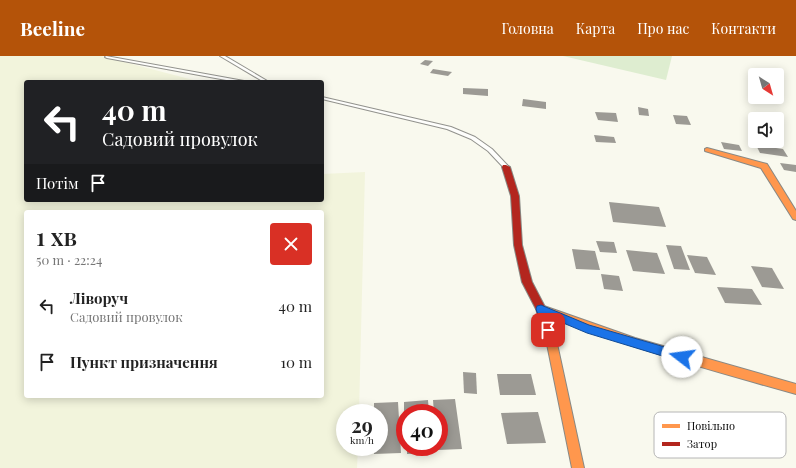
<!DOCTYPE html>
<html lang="uk">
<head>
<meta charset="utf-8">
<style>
  body { margin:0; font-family:"Playfair Display",serif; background:#f2f2f2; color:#222; height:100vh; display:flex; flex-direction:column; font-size:15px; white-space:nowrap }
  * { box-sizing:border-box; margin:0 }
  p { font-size:13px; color:#767676 }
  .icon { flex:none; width:22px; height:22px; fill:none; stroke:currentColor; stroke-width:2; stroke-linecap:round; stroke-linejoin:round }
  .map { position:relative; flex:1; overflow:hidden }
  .drawer { position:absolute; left:24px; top:154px; width:300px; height:188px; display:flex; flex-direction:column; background:#fff; border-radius:4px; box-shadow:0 2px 10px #0003 }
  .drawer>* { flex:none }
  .hud { position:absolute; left:24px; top:24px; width:300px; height:122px; border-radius:4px; box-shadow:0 2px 10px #0003; background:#202124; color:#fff; overflow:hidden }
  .needle { width:26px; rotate:143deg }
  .fabs { position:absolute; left:748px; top:12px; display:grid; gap:8px }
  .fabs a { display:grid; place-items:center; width:36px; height:36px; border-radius:4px; background:#fff; box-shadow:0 2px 10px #0003; font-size:20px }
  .speed { position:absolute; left:336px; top:348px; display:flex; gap:8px; font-size:20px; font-weight:700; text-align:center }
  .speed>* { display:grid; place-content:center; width:52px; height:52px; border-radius:50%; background:#fff; box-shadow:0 2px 10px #0003; line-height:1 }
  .speed small { font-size:10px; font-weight:400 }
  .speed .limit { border:6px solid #d22; background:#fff; color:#111 }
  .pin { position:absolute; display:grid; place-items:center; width:34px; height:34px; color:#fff; margin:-17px; border-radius:8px; box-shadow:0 2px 6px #0006 }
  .me { position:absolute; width:44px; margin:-22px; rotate:285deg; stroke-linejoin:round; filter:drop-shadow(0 0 3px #0008) }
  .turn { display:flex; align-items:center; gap:14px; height:84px; padding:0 12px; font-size:18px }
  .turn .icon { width:52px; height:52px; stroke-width:2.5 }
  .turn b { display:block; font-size:28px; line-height:34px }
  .then { display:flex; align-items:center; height:38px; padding:0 12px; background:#0003; gap:8px; font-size:15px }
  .round { display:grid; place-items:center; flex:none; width:42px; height:42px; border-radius:4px; background:#f2f2f2 }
  .head { display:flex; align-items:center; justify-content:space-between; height:68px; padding:0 12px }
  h1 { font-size:24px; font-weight:600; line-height:30px }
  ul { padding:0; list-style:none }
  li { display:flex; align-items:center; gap:12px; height:56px; padding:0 12px }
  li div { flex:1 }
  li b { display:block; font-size:15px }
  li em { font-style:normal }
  header { display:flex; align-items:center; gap:24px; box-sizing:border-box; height:56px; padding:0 20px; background:#b45309; color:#fff }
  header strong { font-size:19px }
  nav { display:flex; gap:22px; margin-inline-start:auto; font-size:14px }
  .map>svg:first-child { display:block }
  .farmland { fill:#f2f4dc; fill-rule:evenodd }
  .green { fill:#deedd0 }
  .building { fill:#9c9a94 }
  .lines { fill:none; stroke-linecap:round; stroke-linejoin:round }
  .lane-casing { stroke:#92928d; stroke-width:2 }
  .slow-casing { stroke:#898984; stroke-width:2 }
  .jam-casing { stroke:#898984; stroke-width:2 }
  .lane { fill:#fefefc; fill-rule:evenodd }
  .slow { fill:#ff974d; fill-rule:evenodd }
  .jam { fill:#b3261e; fill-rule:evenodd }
  .route { fill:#1a73e8; stroke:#114b97 }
  .key { fill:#fff; stroke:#b6b6b6; stroke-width:1 }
  .key-label { font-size:11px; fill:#0b0b0b }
</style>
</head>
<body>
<header>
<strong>Beeline</strong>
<nav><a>Головна</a><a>Карта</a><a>Про нас</a><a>Контакти</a></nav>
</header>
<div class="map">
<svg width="796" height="412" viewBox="0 0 796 412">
  <rect width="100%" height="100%" fill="#f9f9ee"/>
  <path class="farmland" d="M0,0H101L201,26H26V144H322V118L365,116L359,357H345V391H358L357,412H0ZM26,156H322V340H26Z"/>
  <path class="green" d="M563,0H672L666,24Z"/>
  <g class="building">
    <path d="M425,4L433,5L428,10L420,8Z"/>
    <path d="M433,13L452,16L448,20L430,17Z"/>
    <path d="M463,32L488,33V40L463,38Z"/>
    <path d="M523,43L546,46V53L522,50Z"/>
    <path d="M638,51L648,53L649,60L639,59Z"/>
    <path d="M595,56L616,57L618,66L598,64Z"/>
    <path d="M673,59L687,60L691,69L676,68Z"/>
    <path d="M594,79L614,81L616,87L596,86Z"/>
    <path d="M721,86L739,89L742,95L724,93Z"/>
    <path d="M756,89L783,93L788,101L760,97Z"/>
    <path d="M780,107L796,109V116L784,114Z"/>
    <path d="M609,146L659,151L666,171L613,166Z"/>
    <path d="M596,185L614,186L617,197L600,196Z"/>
    <path d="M666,189L681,190L690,214L674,213Z"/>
    <path d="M572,193L595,195L600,214L576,213Z"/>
    <path d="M626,194L657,197L665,218L633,215Z"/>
    <path d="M687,199L707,201L716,219L695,217Z"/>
    <path d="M751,210L772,212L784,233L762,231Z"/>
    <path d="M601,218L619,220L623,235L604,233Z"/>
    <path d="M717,231L752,233L762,249L725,247Z"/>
    <path d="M463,316L476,317L477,338L464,337Z"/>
    <path d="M497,318H531L536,339H500Z"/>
    <path d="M455,343L462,393L438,394L439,357H434L433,344Z"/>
    <path d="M428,344L429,357H404V346Z"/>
    <path d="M398,346L401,397L374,398V391H379V357H374V347Z"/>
    <path d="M538,356L546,387L507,388L501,357Z"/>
    <path d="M407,391H433L434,397L407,398Z"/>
  </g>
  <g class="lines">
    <defs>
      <g id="lane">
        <path d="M106,0L244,25L246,26H237L107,2L105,1Z"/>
        <path d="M220,0H225L269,26H264Z"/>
        <path d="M322,41L451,71L475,81L492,93L509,111L506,113L504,112L488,95L471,83L447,73L322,43Z"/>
      </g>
      <g id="slow">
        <path d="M707,92L767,108L796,155V164L793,163L761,112L705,95V93Z"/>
        <path d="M541,249L635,282L796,328V338C709,314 622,289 538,256L536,253L538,250Z"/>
        <path d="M551,279L555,280L556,283L584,412H572L546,283L547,280Z"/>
      </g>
      <path id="jam" d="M503,109H506L510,111L519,140L522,189L532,226L546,253L556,283L555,286L551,287L547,286L536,253L522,226L514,189L511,140L502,111Z"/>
    </defs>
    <use href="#lane" class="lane-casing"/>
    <use href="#slow" class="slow-casing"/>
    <use href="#jam" class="jam-casing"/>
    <use href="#lane" class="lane"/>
    <use href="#slow" class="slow"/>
    <use href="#jam" class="jam"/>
  </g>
  <path class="route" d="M541,249L589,269L682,296L686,298L687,301L686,305L682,306L587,277L549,261L553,274L552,277L548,279L544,277L536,253L537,250Z"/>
  <rect x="654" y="356" width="132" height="46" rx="6" class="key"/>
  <rect x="662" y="368" width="18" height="4" fill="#ff974d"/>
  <rect x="662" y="386" width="18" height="4" fill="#b3261e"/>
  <g class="key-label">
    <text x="687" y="374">Повільно</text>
    <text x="687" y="392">Затор</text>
  </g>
</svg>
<div class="fabs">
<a><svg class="needle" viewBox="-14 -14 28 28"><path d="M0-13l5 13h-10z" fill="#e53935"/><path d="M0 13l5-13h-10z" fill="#767676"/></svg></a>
<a><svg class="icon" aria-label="sound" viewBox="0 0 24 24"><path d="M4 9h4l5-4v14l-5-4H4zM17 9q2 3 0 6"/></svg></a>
</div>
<div class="speed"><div>29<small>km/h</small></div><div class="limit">40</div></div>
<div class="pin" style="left:548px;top:274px;background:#d93025"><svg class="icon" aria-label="arrive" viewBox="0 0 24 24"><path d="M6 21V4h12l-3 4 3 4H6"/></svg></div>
<svg class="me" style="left:682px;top:301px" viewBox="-20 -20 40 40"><circle r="19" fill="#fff"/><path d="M0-13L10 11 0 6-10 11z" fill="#1a73e8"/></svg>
<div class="hud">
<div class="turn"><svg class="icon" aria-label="left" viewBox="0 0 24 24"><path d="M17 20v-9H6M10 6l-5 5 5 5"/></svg><div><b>40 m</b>Садовий провулок</div></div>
<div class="then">Потім<svg class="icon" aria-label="arrive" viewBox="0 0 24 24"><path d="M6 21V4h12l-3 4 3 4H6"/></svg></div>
</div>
<section class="drawer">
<div class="head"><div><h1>1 хв</h1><p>50 m · 22:24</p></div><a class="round" style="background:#d93025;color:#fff"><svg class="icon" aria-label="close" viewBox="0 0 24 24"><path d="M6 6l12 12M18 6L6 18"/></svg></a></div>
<ul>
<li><svg class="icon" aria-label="left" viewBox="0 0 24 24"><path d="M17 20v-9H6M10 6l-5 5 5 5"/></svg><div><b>Ліворуч</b><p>Садовий провулок</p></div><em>40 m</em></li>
<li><svg class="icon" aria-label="arrive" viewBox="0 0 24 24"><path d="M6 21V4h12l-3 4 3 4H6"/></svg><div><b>Пункт призначення</b></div><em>10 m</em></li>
</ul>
</section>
</div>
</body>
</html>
